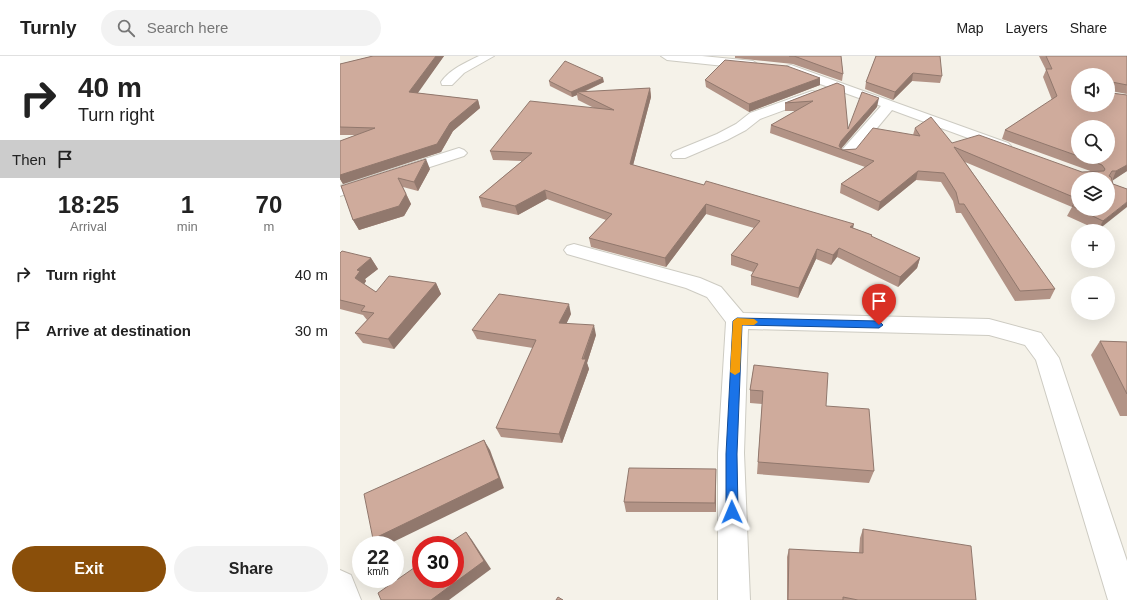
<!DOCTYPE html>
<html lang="en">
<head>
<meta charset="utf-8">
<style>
  body { margin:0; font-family:Arial,sans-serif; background:#f2f2f2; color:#222; height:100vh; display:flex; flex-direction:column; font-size:15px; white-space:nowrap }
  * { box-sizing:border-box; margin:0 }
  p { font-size:13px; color:#767676 }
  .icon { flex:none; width:22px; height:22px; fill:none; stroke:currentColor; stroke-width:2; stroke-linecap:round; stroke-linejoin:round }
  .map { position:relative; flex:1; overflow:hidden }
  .sheet { display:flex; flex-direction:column; background:#fff; width:340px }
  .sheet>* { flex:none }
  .hud { background:#fff; color:#222; overflow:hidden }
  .buttons { position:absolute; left:731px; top:12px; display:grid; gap:8px }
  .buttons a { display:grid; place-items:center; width:44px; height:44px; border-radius:50%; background:#fff; box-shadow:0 4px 16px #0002; font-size:20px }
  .speed { position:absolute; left:12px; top:480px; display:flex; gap:8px; font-size:20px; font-weight:700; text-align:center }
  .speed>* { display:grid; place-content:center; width:52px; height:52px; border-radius:50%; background:#fff; box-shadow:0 4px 16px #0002; line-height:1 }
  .speed small { font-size:10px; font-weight:400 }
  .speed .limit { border:6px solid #d22; background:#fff; color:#111 }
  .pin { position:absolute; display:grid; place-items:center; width:34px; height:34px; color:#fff; margin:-41px -17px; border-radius:50% 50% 50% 0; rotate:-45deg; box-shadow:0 0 4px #0007 }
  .pin .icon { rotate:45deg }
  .me { position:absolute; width:44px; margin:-22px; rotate:359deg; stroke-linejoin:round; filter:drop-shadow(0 0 3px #0008) }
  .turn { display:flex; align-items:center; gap:14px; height:84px; padding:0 12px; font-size:18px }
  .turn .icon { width:52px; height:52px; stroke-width:2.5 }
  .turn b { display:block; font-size:28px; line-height:34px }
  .then { display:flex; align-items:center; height:38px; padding:0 12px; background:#0003; gap:8px; font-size:15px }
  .eta { display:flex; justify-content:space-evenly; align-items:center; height:68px; text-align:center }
  .eta b { font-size:24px; font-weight:800; line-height:28px }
  .action { display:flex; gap:8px; margin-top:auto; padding:8px 12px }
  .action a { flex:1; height:46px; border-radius:24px; background:#8a4f0a; color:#fff; font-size:16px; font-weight:800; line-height:46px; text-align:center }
  .action a+a { background:#f2f2f2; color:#222 }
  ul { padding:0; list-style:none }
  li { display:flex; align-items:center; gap:12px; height:56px; padding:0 12px }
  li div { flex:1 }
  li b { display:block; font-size:15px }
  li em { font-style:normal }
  header { display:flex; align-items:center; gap:24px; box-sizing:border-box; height:56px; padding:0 20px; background:#fff; border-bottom:1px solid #e0e0e0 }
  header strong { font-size:19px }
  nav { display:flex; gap:22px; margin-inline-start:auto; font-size:14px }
  .search { width:280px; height:36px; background:#f2f2f2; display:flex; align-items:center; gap:10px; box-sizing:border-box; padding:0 14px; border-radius:22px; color:#767676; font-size:15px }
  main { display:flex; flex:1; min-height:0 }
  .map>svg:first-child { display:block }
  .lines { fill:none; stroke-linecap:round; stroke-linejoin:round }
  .street-casing { stroke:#cdcbc2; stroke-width:2 }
  .street { fill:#fff; fill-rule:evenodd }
  .wall { fill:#b29386; fill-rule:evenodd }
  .shaded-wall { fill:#91786d }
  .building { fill:#cfab9c; stroke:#91786d; fill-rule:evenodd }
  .route { fill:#1a73e8; stroke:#114b97 }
  .slow { fill:#f59e0b }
</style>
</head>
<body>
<header>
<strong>Turnly</strong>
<div class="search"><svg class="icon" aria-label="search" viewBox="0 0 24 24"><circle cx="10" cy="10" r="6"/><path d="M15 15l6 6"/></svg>Search here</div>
<nav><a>Map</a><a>Layers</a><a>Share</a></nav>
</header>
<main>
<section class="sheet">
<div class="hud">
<div class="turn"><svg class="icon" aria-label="right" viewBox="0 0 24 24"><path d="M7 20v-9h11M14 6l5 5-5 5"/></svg><div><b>40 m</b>Turn right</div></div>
<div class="then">Then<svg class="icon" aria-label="arrive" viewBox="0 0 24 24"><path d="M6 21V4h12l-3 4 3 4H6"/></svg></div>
</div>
<div class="eta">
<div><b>18:25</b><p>Arrival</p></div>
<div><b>1</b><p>min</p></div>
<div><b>70</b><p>m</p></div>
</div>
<ul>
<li><svg class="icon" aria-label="right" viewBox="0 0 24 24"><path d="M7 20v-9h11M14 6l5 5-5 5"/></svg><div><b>Turn right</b></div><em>40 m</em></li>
<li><svg class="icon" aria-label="arrive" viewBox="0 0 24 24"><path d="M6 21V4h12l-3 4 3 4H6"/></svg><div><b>Arrive at destination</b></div><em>30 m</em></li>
</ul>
<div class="action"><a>Exit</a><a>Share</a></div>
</section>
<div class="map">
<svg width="787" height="544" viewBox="0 0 787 544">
  <rect width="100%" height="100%" fill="#f5f2e9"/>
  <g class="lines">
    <defs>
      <g id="street">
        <path d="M139,0H154L124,17L112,29H102L101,26C110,13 125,7 139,0Z"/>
        <path d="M321,0H362L413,5L419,9L413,13L327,4Z"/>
        <path d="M451,9L668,87L671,90L668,93H658L552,54L513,101H501L499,98L501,95L541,50L447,16L445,13L447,10Z"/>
        <path d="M472,35L477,36L479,39L477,42L420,63L406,74L387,84L345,102H333L331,99L333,96L377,78L396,68L410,57Z"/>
        <path d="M119,92L124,94L127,97L124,100L0,140V130Z"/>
        <path d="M234,188L360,222L381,231L403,257L649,263L701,277L719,302L787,505V544H768L696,304L685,289L649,279L408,273L404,397L410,544H378V397L386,266L367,241L346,232L227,198L224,194L227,190Z"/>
        <path d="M0,514L11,519L21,544H0Z"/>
      </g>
    </defs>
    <use href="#street" class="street-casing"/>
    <use href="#street" class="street"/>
  </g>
  <g class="wall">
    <path d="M33,0H104L77,37L138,44L140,52L113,75L101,96L3,128L0,123V85L16,79H0V8Z"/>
    <path d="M395,0H501L503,18L502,25L453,8L395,2Z"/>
    <path d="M536,0L602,20L600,27L572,25L553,44L525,33L526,26Z"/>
    <path d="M699,0H787V38L771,35V37L787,39V115L772,124L773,128L787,133L758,174L727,160L732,151L625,106L715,233L710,243L675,245L621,157H616L613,145L601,126L576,124L538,155L500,137L501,128L525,111L430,77L431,69L456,55H445V47L497,27L508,73L537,51L501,92L502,94L516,93L573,79L575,72L612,87L742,116H753L662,83L665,74L712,44L703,21L706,14ZM738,71L768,101H738ZM738,123L768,153H738Z"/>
    <path d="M480,22V29L409,56L366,31L365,24Z"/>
    <path d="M209,25L264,26L244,36L310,32L311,41L293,109L513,172L532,179V181L580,202L577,212L558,231L497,201L491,209L476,203L458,242L411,229V220L413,216L391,209V199L414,172L366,158L326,211L251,191L249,182L266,164L207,143L178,159L142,151L139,141L182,105L153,104L150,95L254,52L238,44L237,39L232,41L210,30Z"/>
    <path d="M90,113L78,135L63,131L71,148L64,160L19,174L13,164L1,130Z"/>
    <path d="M0,197L31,202L38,213L25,223L26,225L24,228L36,236L96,227L101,238L54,293L23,287L15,277L27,264L23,259L0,253Z"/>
    <path d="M231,258L226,268L256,279L247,307L249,313L222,387L161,381L156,372L193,292L137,283L132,274Z"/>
    <path d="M760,285L787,286V360H780L751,299Z"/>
    <path d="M414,309L486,350L534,415L529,427L417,418L422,348L410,347V334Z"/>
    <path d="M376,413V456H286L284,446Z"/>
    <path d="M523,473L636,544H447V501L449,493L519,497L520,482Z"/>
  </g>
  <g class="shaded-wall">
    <path d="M96,0H104L73,44L69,36Z"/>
    <path d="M573,17L572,25L553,44L555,36Z"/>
    <path d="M263,22L264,26L240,37L237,36V39L232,41L231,36Z"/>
    <path d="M480,22V29L409,56V48Z"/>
    <path d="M310,32L311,41L291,117L290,108Z"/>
    <path d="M539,42L537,51L501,93L499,90L501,85Z"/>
    <path d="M138,44L140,52L113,75L101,96L3,128L0,123V119L110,67Z"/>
    <path d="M86,103L90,113L78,135L74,126Z"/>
    <path d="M787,109V115L772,125L776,115Z"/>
    <path d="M578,115L576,124L538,155L540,146Z"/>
    <path d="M205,134L207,143L178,159L175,150Z"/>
    <path d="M66,138L71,148L64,160L19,174L13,164Z"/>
    <path d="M787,146V151L758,174L763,165Z"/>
    <path d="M366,148V158L326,211L325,202Z"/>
    <path d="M514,168L512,177L510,171Z"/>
    <path d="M499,192L497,201L491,209L493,199Z"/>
    <path d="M477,193L476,203L458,242L459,232Z"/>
    <path d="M31,202L38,213L25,223L26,225L22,232L15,222L17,214Z"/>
    <path d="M580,202L577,212L558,231L560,221Z"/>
    <path d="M96,227L101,238L54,293L48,283Z"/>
    <path d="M229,248L231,258L222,277L219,267Z"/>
    <path d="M254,269L256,279L247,307L249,313L222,387L219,378Z"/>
    <path d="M144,384L150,394L164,432L47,489H40L33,483Z"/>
    <path d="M376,413V456L375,447Z"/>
    <path d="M126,476L132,484L151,513L109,544H91Z"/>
  </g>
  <g class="building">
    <path d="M33,0H96L69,36L138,44L110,67L97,88L0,119V85L35,72L0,71V8Z"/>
    <path d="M449,0H501L503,18L454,0Z"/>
    <path d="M536,0H600L602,20L573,17L555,36L526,26Z"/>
    <path d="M706,0H787V29L772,26L770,28L771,37L787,39V109L776,115H772L769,120L771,121L773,128L787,133V146L763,165L732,150L738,146V153H768V123H738V143L614,91L715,233L680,235L624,148H619L616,136L604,117L578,115L540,146L501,128L534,105L431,69L473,45L445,47L497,27L504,30L508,73L522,36L539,42L501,85L499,90L502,94L516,93L533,72L580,80L575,72L591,61L612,87L639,79L742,116L764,115L765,113L762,109L741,101H768V71H738V100L665,74L717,40L706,13H712ZM738,19H768V49H738Z"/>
    <path d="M385,4L447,10L480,22L409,48L365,24Z"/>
    <path d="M225,5L263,22L231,36L209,25Z"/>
    <path d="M310,32L290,108L364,129L366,125L514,168L510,171L532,179L531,180L580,202L560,221L499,192L493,199L477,193L459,232L411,220L418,208L391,199L420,165L366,148L325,202L249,182L272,158L205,134L175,150L139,141L192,97L150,95L190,45L274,54L237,36Z"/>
    <path d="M86,103L74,126L58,122L66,138L59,150L13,164L1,130Z"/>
    <path d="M2,195L31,202L17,214L20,215L15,222L36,236L49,220L96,227L48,283L15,277L34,257L21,255L25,250L0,244V197Z"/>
    <path d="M159,238L229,248L219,267L254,269L242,303H246L219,378L156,372L196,284L132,274Z"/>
    <path d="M760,285L787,286V338Z"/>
    <path d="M414,309L488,317L486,350L529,353L534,415L418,406L423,335L410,334Z"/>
    <path d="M144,384L159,422L33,483L24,438Z"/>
    <path d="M289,412L376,413L375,447L284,446Z"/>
    <path d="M523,473L631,490L636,544H518L503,541V544H448L449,493L523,497Z"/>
    <path d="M126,476L144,505L91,544H41L38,537L81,507V523H115V489H106Z"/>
    <path d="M218,541L223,544H216Z"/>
  </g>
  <path class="route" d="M397,262L539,265L543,269L539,272L402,269L397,398L398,456L397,460L392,462L388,460L386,456V398L393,265Z"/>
  <path class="slow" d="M397,262L414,263L418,266L414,269H402L400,316L395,319L390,316L393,265Z"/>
</svg>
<div class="buttons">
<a><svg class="icon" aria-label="sound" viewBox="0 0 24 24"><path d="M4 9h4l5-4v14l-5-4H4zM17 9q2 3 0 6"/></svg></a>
<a><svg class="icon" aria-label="search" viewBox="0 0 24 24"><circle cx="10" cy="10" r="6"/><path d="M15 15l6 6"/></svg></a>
<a><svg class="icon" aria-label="layers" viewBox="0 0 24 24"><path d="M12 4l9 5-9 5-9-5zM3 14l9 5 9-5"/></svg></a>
<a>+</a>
<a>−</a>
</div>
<div class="speed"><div>22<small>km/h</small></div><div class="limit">30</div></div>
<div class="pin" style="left:539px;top:269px;background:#d93025"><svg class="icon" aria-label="arrive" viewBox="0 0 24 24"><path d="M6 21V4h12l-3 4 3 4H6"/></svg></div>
<svg class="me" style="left:392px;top:456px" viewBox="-20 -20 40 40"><path d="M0-17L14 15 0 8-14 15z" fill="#1a73e8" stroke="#fff" stroke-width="4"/></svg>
</div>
</main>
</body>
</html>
